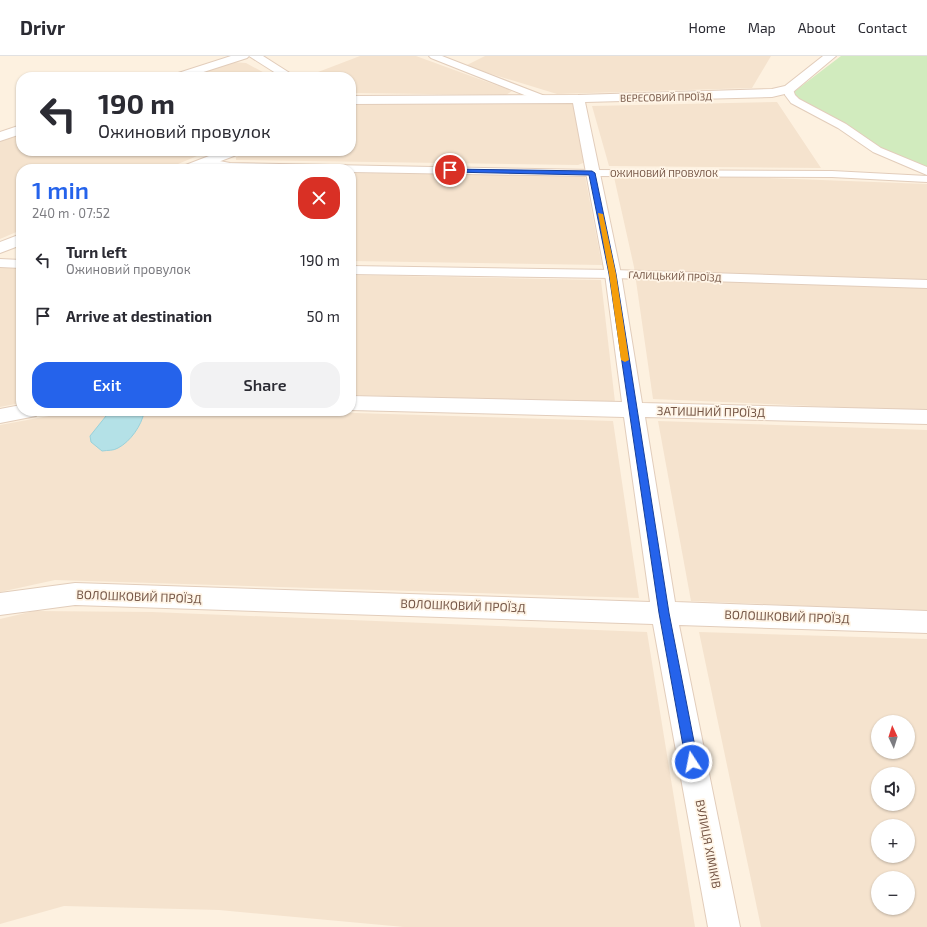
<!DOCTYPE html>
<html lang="en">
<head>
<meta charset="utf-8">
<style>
  body { margin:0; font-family:"Exo 2",sans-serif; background:#f2f2f3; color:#2b2b33; height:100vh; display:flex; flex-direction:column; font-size:15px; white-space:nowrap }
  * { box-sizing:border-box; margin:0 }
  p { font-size:13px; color:#7c7c81 }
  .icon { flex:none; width:22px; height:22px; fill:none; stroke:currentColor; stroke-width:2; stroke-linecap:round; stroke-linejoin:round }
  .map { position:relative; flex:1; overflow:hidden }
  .drawer { position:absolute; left:16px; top:108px; width:340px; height:252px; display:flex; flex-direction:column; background:#fff; border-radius:16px; box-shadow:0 1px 3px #0004 }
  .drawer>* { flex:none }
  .guide { position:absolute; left:16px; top:16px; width:340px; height:84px; border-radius:16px; box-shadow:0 1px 3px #0004; background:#fff; color:#2b2b33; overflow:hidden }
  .needle { width:26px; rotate:356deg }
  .buttons { position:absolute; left:871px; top:659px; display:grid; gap:8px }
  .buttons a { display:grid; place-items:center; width:44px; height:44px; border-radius:50%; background:#fff; box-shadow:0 1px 3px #0004; font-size:20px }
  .pin { position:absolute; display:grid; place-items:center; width:34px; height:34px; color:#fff; margin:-17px; border:2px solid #fff; border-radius:50%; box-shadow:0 1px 4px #0007 }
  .me { position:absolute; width:44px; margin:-22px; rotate:349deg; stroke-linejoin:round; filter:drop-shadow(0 0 3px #0008) }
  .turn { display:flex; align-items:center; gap:14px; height:84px; padding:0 16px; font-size:18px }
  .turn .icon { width:52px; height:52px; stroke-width:2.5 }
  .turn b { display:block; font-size:28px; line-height:34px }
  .round { display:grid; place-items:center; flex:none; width:42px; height:42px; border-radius:16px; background:#f2f2f3 }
  .head { display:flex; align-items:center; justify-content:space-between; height:68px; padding:0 16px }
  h1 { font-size:24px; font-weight:600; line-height:30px; color:#2563eb }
  .cta { display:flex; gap:8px; margin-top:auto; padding:8px 16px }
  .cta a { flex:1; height:46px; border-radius:16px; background:#2563eb; color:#fff; font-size:16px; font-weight:600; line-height:46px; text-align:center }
  .cta a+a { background:#f2f2f3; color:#2b2b33 }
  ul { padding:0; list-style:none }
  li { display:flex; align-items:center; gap:12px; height:56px; padding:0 16px }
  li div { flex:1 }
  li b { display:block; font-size:15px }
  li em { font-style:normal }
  header { display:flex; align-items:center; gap:24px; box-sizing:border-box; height:56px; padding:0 20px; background:#fff; border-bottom:1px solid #e1e1e2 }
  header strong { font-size:19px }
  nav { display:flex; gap:22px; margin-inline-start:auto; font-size:14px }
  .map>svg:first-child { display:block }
  .residential { fill:#f5e3ce; fill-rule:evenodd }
  .green { fill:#d1ebbe }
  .water { fill:#b4e1e7; stroke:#99d1da }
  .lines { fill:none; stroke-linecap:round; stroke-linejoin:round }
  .lane-casing { stroke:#e2cdbb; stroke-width:2 }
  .street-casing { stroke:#e2cdbb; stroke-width:2 }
  .lane { fill:#fff; fill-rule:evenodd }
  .street { fill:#fff; fill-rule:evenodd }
  .route { fill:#2563eb; stroke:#184099 }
  .slow { fill:#f59e0b }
  .labels { text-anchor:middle; stroke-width:3.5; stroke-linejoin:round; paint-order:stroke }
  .far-street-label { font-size:10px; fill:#755646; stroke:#fff5e7 }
  .street-label { font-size:12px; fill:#755646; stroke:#fff5e7 }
</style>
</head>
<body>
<header>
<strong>Drivr</strong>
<nav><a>Home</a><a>Map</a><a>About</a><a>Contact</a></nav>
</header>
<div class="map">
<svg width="927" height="871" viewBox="0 0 927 871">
  <rect width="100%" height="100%" fill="#fdf1e0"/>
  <g class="residential">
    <path d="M360,0H416L512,35L506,39L351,37V21H305Z"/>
    <path d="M485,0H771L752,32L557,38L465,10Z"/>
    <path d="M232,6L246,7L272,21H187Z"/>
    <path d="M368,44L574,47L588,105L578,109L236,104V101L249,95H351V51Z"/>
    <path d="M777,46L821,112L609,110L592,50Z"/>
    <path d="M21,77V95H209L166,113H21V174L0,183V84Z"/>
    <path d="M351,117L585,120L602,209L351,205Z"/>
    <path d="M716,120L927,128V355L653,343L634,211L614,121Z"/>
    <path d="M0,212H21V347L0,351Z"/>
    <path d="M351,219L601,224L615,346L351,339Z"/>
    <path d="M76,355H290L613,365L639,542L55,524L0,536V369Z"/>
    <path d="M658,365L927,374V555L691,545Z"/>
    <path d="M34,555L152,556L647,576L695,871H404L219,854L64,850L0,868V563Z"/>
    <path d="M699,576L927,583V871H761ZM878,666H908V696H878ZM878,718H908V748H878ZM878,770H908V800H878ZM878,822H908V852H878Z"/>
  </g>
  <path class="green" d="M841,0H927V112L881,94L803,47L793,38L795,35Z"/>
  <path class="water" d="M110,355L144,356C142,369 130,386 118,392C113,395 108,394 102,395L91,386L90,380Z"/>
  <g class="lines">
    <defs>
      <g id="lane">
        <path d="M429,0H442L545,40L546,42L545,44H537L431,2Z"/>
        <path d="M789,30L792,31L795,39L799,43L846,68L881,92L927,111V119L873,96L838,72L791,47L785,39L784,33Z"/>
        <path d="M209,103L230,107L592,114L832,115L927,120V126L832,121L592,120L351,116V113H228L205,108L203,106L205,104Z"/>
        <path d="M0,203L21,204V212L0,211Z"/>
        <path d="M351,210L613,214L927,224V232L613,222L351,218Z"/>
      </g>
      <g id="street">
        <path d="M231,0H249L247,2L188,21H170L172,19Z"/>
        <path d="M249,0H263L296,21H282Z"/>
        <path d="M823,0H836L793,36L772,41L585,46L621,218L642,347L927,354V368L645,361L675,546L927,555V577L679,569L740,871H708L653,568L75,549L0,559V537L75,527L650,546L624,361L351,354V340L622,346L605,218L573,47L351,48V40L578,39L772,33L785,30Z"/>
        <path d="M21,69V78L0,85V76Z"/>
        <path d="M222,95H241L239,98L200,113H181L183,110Z"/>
        <path d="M21,178V189L0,197V186Z"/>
        <path d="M21,349V355H39L36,360L0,367V353Z"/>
      </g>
    </defs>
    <use href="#lane" class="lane-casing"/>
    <use href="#street" class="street-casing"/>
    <use href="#lane" class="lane"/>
    <use href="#street" class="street"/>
  </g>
  <path class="route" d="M448,113L592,115L595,117L616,218L669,557L698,706L697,711L692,712L688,711L686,706L659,557L609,218L589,119L450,116H448Z"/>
  <path class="slow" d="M598,157L603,158L616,218L629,304L625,306L621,304L609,218Z"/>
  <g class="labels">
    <g class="far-street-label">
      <text transform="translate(666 41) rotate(-1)" y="4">ВЕРЕСОВИЙ ПРОЇЗД</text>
      <text x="664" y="121">ОЖИНОВИЙ ПРОВУЛОК</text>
      <text transform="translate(675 220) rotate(2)" y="4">ГАЛИЦЬКИЙ ПРОЇЗД</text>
    </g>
    <g class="street-label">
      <text transform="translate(711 356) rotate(1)" y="4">ЗАТИШНИЙ ПРОЇЗД</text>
      <text transform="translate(139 541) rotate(2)" y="4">ВОЛОШКОВИЙ ПРОЇЗД</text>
      <text transform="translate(463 550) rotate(2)" y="4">ВОЛОШКОВИЙ ПРОЇЗД</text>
      <text transform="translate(787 561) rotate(2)" y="4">ВОЛОШКОВИЙ ПРОЇЗД</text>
      <text transform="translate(708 788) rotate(79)" y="4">ВУЛИЦЯ ХІМІКІВ</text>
    </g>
  </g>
</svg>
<div class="buttons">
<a><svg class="needle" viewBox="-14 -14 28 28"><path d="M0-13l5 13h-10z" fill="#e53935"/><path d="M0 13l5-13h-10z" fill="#7c7c81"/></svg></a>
<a><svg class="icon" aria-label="sound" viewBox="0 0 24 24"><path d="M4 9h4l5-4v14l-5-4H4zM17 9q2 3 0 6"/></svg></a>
<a>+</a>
<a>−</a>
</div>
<div class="pin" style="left:450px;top:114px;background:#d93025"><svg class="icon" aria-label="arrive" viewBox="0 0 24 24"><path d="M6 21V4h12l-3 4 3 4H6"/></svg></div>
<svg class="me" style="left:692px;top:706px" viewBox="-20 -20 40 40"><circle r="17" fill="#2563eb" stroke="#fff" stroke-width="3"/><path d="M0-11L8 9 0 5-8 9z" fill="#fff"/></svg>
<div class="guide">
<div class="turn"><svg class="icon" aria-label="left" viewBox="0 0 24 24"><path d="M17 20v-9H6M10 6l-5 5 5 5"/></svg><div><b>190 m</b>Ожиновий провулок</div></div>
</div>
<section class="drawer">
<div class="head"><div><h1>1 min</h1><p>240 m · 07:52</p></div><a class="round" style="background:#d93025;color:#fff"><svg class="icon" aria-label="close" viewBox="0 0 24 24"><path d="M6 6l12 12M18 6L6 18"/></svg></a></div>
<ul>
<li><svg class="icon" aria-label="left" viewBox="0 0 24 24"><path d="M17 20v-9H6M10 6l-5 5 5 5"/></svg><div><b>Turn left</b><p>Ожиновий провулок</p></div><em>190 m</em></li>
<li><svg class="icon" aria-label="arrive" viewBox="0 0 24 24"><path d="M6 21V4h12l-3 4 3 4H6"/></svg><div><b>Arrive at destination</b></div><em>50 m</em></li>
</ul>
<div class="cta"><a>Exit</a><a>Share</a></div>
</section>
</div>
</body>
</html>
